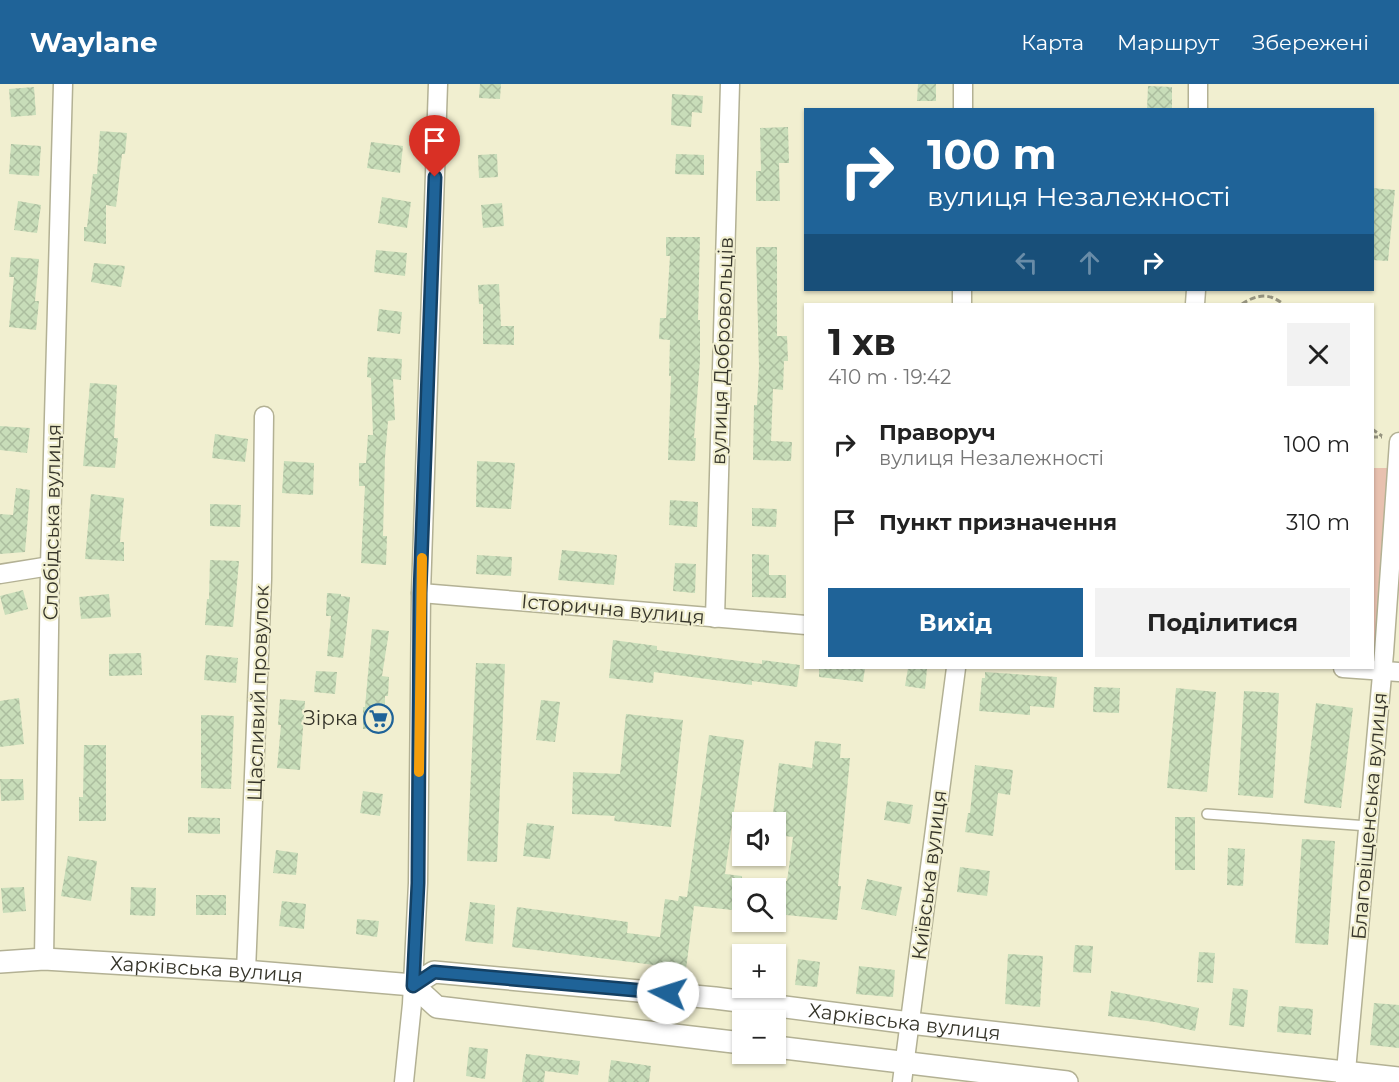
<!DOCTYPE html>
<html lang="uk">
<head>
<meta charset="utf-8">
<style>
  body { margin:0; font-family:Montserrat,sans-serif; background:#f2f2f2; color:#222; height:100vh; display:flex; flex-direction:column; font-size:22px; white-space:nowrap }
  * { box-sizing:border-box; margin:0 }
  p { font-size:20px; color:#767676 }
  .icon { flex:none; width:33px; height:33px; fill:none; stroke:currentColor; stroke-width:2; stroke-linecap:round; stroke-linejoin:round }
  .map { position:relative; flex:1; overflow:hidden }
  .panel { position:absolute; left:804px; top:219px; width:570px; height:366px; display:flex; flex-direction:column; background:#fff; border-radius:0px; box-shadow:0 2px 4px #0004 }
  .panel>* { flex:none }
  .hud { position:absolute; left:804px; top:24px; width:570px; height:183px; border-radius:0px; box-shadow:0 2px 4px #0004; background:#1f6398; color:#fff; overflow:hidden }
  .tools { position:absolute; left:732px; top:728px; display:grid; gap:12px }
  .tools a { display:grid; place-items:center; width:54px; height:54px; border-radius:0px; background:#fff; box-shadow:0 2px 4px #0004; font-size:30px }
  .pin { position:absolute; display:grid; place-items:center; width:51px; height:51px; color:#fff; margin:-62px -26px; border-radius:50% 50% 50% 0; rotate:-45deg; box-shadow:0 0 6px #0007 }
  .pin .icon { rotate:45deg }
  .me { position:absolute; width:66px; margin:-33px; rotate:275deg; stroke-linejoin:round; filter:drop-shadow(0 0 4px #0008) }
  .turn { display:flex; align-items:center; gap:21px; height:126px; padding:0 24px; font-size:27px }
  .turn .icon { width:78px; height:78px; stroke-width:2.5 }
  .turn b { display:block; font-size:42px; line-height:51px }
  .lanes { display:flex; align-items:center; height:57px; padding:0 24px; background:#0003; justify-content:center; gap:30px; direction:ltr }
  .lanes .off { opacity:.35 }
  .round { display:grid; place-items:center; flex:none; width:63px; height:63px; border-radius:0px; background:#f2f2f2 }
  .summary { display:flex; align-items:center; justify-content:space-between; height:102px; padding:0 24px }
  h1 { font-size:36px; font-weight:700; line-height:45px }
  .action { display:flex; gap:12px; margin-top:auto; padding:12px 24px }
  .action a { flex:1; height:69px; border-radius:0px; background:#1f6398; color:#fff; font-size:24px; font-weight:700; line-height:69px; text-align:center }
  .action a+a { background:#f2f2f2; color:#222 }
  ul { padding:0; list-style:none }
  li { display:flex; align-items:center; gap:18px; height:78px; padding:0 24px }
  li div { flex:1 }
  li b { display:block; font-size:22px }
  li em { font-style:normal }
  header { display:flex; align-items:center; gap:36px; box-sizing:border-box; height:84px; padding:0 30px; background:#1f6398; color:#fff }
  header strong { font-size:28px }
  nav { display:flex; gap:33px; margin-inline-start:auto; font-size:21px }
  .map>svg:first-child { display:block }
  .green { fill:#e8c1af }
  .building { fill:url(#building-cross-hatch) }
  .lines { fill:none; stroke-linecap:round; stroke-linejoin:round }
  .service-casing { stroke:#b3b194; stroke-width:12 }
  .minor-casing { stroke:#b3b194; stroke-width:21 }
  .tertiary-casing { stroke:#b3b194; stroke-width:24 }
  .path { stroke:#96947f; stroke-width:3; stroke-dasharray:6 3; stroke-linecap:butt }
  .service { stroke:#fff; stroke-width:9 }
  .minor { stroke:#fff; stroke-width:18 }
  .tertiary { stroke:#fff; stroke-width:21 }
  .route-casing { stroke:#144063; stroke-width:15 }
  .route { stroke:#1f6398; stroke-width:10 }
  .slow { stroke:#f59e0b; stroke-width:10 }
  .labels { text-anchor:middle; stroke-width:4.5; stroke-linejoin:round; paint-order:stroke }
  .street-label { font-size:20px; fill:#36352a; stroke:#f1efd0 }
  .poi-label { font-size:20px; fill:#36352a; stroke:#f1efd0; text-anchor:end }
</style>
</head>
<body>
<header>
<strong>Waylane</strong>
<nav><a>Карта</a><a>Маршрут</a><a>Збережені</a></nav>
</header>
<div class="map">
<svg width="1399" height="998" viewBox="0 0 1399 998">
  <defs>
    <pattern id="building-cross-hatch" width="8" height="8" patternUnits="userSpaceOnUse" patternTransform="scale(1.5)"><rect width="8" height="8" fill="#c8ddb9"/><path d="M0 0l8 8M0 8l8-8" fill="none" stroke="#acbe9f"/></pattern>
  </defs>
  <rect width="100%" height="100%" fill="#f1efd0"/>
  <path class="green" d="M1372,384H1391L1374,578H1372Z"/>
  <g class="building">
    <path d="M480,0H501L500,15L479,14Z"/>
    <path d="M918,0H936V17H917Z"/>
    <path d="M1148,2L1172,3V26H1147Z"/>
    <path d="M34,3L36,31L11,33L9,5Z"/>
    <path d="M672,10L703,12L702,29L692,28L691,43L671,41Z"/>
    <path d="M788,43L789,79H779L780,117H756V87H761L760,44Z"/>
    <path d="M100,47L127,49L125,70H122L116,123L106,121V160L84,157V143H87L93,90H97Z"/>
    <path d="M371,58L403,62L400,89L367,84Z"/>
    <path d="M11,60L41,62L39,92L9,90Z"/>
    <path d="M497,70L498,93L479,94L478,71Z"/>
    <path d="M676,70L704,71V91L675,90Z"/>
    <path d="M1372,104L1395,106L1388,177L1372,176Z"/>
    <path d="M382,113L411,118L407,144L378,139Z"/>
    <path d="M18,117L41,121L37,149L14,146Z"/>
    <path d="M502,119L504,142L483,144L481,121Z"/>
    <path d="M666,153H700L698,236H700V276L694,354H696L695,377L668,376L671,292H669L670,256L659,255L660,234H666L670,172H666Z"/>
    <path d="M756,163H777V252H787L788,277H784L783,306L773,305L771,357L792,358L791,377L753,376L754,321H757L759,283Z"/>
    <path d="M376,166L407,169L405,192L374,188Z"/>
    <path d="M11,173L39,175L35,217H39L36,246L9,243L14,193H9Z"/>
    <path d="M94,179L125,182L121,203L91,198Z"/>
    <path d="M499,200L501,242H514V261L483,260V220H479L478,201Z"/>
    <path d="M379,225L402,228L400,250L377,247Z"/>
    <path d="M368,273L402,275L401,296L393,295L395,336L388,337L385,373L383,452H387L386,481L361,479L365,402H359V379H366L368,351H373L371,294L367,293Z"/>
    <path d="M90,299L117,301L114,354H118L115,384L83,382Z"/>
    <path d="M0,342L30,344L27,369L0,366Z"/>
    <path d="M215,350L248,355L245,378L212,374Z"/>
    <path d="M284,377L314,379L313,411L282,409Z"/>
    <path d="M477,377L515,379L511,425L476,423Z"/>
    <path d="M16,404L30,406L25,468L0,470V430L13,431Z"/>
    <path d="M91,410L124,414L120,458H124V477L85,475Z"/>
    <path d="M670,416L698,418L697,443L669,441Z"/>
    <path d="M210,420L241,421L240,443L210,442Z"/>
    <path d="M752,424L777,425L776,443L752,442Z"/>
    <path d="M562,466L617,471L614,501L558,496Z"/>
    <path d="M752,470L769,471V491H786V514L752,513Z"/>
    <path d="M477,471L512,473L511,492L476,490Z"/>
    <path d="M210,476L239,477L233,543L205,541L207,515H209Z"/>
    <path d="M675,479L696,480L695,509L673,507Z"/>
    <path d="M23,506L28,525L5,531L0,512Z"/>
    <path d="M327,509L341,510V512L350,513L343,574L327,572L331,532H326Z"/>
    <path d="M109,510L111,533L81,535L79,513Z"/>
    <path d="M372,545L389,547L382,592L389,593L388,612H385V645H363V623H365Z"/>
    <path d="M613,556L657,562V566L762,580V576L800,581L797,603L752,597V601L654,588L653,599L609,594Z"/>
    <path d="M141,569L142,591L109,592V570Z"/>
    <path d="M206,571L238,574L236,599L204,596Z"/>
    <path d="M476,579L505,580L497,778L467,777Z"/>
    <path d="M819,584H865L863,598L819,593Z"/>
    <path d="M908,584L927,585L925,605L905,602Z"/>
    <path d="M316,587L337,588L335,610L314,608Z"/>
    <path d="M985,588L1057,593L1054,624L1030,622V631L979,627L982,594H985Z"/>
    <path d="M1094,603L1120,604L1119,629L1093,628Z"/>
    <path d="M1176,604L1216,608L1207,708L1167,704Z"/>
    <path d="M1244,607L1279,609L1273,714L1238,711Z"/>
    <path d="M19,614L24,660L0,663V617Z"/>
    <path d="M280,615L305,617L300,686L277,684L281,641H278Z"/>
    <path d="M541,616L560,618L555,658L536,656Z"/>
    <path d="M1316,619L1353,624L1341,724L1304,719Z"/>
    <path d="M626,630L683,636L671,743L614,737L615,732L572,730L573,688L620,690Z"/>
    <path d="M201,631L234,632L231,705L201,704Z"/>
    <path d="M709,651L744,656L725,790L742,792V827L694,822L686,885L512,863L517,823L628,838L627,849L660,853L665,815L678,817L679,812L687,813Z"/>
    <path d="M815,657L841,660L840,674H850L838,802H841L837,836L776,830V795L787,797L793,753L776,751V738H772L779,679L812,684Z"/>
    <path d="M84,661H106V737H79V713H83Z"/>
    <path d="M975,681L1013,686L1010,711L998,709L993,752L965,748L968,729H970Z"/>
    <path d="M0,695H23L24,716L1,717Z"/>
    <path d="M363,707L383,710L380,732L360,729Z"/>
    <path d="M887,717L913,721L910,740L884,736Z"/>
    <path d="M188,733L220,734V750L188,749Z"/>
    <rect x="1175" y="733" width="20" height="53"/>
    <path d="M527,739L554,742L550,775L523,772Z"/>
    <path d="M1302,755L1335,757L1328,861L1295,859Z"/>
    <path d="M1228,764L1245,765L1243,802L1227,801Z"/>
    <path d="M276,766L298,769L296,791L273,789Z"/>
    <path d="M68,772L97,777L91,817L61,812Z"/>
    <path d="M960,783L990,787L987,812L957,808Z"/>
    <path d="M867,795L902,803L896,832L861,825Z"/>
    <path d="M24,803L26,827L3,829L1,804Z"/>
    <path d="M131,803L156,804L155,832L130,831Z"/>
    <rect x="196" y="811" width="30" height="20"/>
    <path d="M282,817L306,820L304,845L279,842Z"/>
    <path d="M470,818L495,821L493,860L465,857Z"/>
    <path d="M357,835L379,837L377,853L356,850Z"/>
    <path d="M1075,861L1093,862L1091,889L1073,888Z"/>
    <path d="M1199,868L1215,869L1213,899L1197,898Z"/>
    <path d="M1008,870L1043,872L1040,923L1005,920Z"/>
    <path d="M798,875L820,878L817,903L795,901Z"/>
    <path d="M859,882L895,886L893,913L856,910Z"/>
    <path d="M1233,904L1248,906L1244,943L1229,941Z"/>
    <path d="M1111,907L1199,924L1195,947L1155,938L1108,932Z"/>
    <path d="M1374,919L1399,921V964L1370,961Z"/>
    <path d="M1279,922L1313,925L1311,951L1277,948Z"/>
    <path d="M469,963L488,965L485,995L466,992Z"/>
    <path d="M526,970L580,977L578,991L545,987L544,998H522Z"/>
    <path d="M611,976L651,982L649,998H608Z"/>
  </g>
  <g class="lines">
    <defs>
      <path id="service" d="M1207,730L1368,742"/>
      <g id="minor">
        <path d="M963,26V0"/>
        <path d="M1198,26V0"/>
        <path d="M962,220V206"/>
        <path d="M1195,220L1196,206"/>
        <path d="M0,490L50,482"/>
        <path d="M421,509L806,541"/>
        <path d="M715,534L730,0"/>
        <path d="M1343,584L1399,588"/>
        <path d="M44,875L50,482L63,0"/>
        <path d="M246,887L262,495L264,332"/>
        <path d="M404,998L412,920L418,799L421,509L438,0"/>
        <path d="M902,998L956,584"/>
        <path d="M1345,998L1384,569L1399,358"/>
      </g>
      <g id="tertiary">
        <path id="s1" d="M0,878L44,875L246,887L413,901L437,923L742,959"/>
        <path id="s2" d="M413,901L434,888L715,914L910,939L1399,994"/>
        <path d="M776,963L1067,998"/>
      </g>
    </defs>
    <use href="#service" class="service-casing"/>
    <use href="#minor" class="minor-casing"/>
    <use href="#tertiary" class="tertiary-casing"/>
    <g class="path">
      <path d="M1242,220C1257,210 1270,209 1283,220"/>
      <path d="M1372,345L1382,352"/>
      <path d="M1372,353H1382"/>
    </g>
    <use href="#service" class="service"/>
    <use href="#minor" class="minor"/>
    <use href="#tertiary" class="tertiary"/>
  </g>
  <g class="lines">
    <defs>
      <path id="route" d="M435,93L420,509L418,799L413,902L434,888L668,909"/>
    </defs>
    <use href="#route" class="route-casing"/>
    <use href="#route" class="route"/>
    <path class="slow" d="M419,688L422,474"/>
  </g>
  <defs>
    <symbol id="supermarket-ring" viewBox="-11 -11 22 22"><circle r="9.5" fill="#f1efd0" stroke="#1f6398" stroke-width="1.5"/><path d="M-6-5.5h2.5l.6 2H6L4.5 2H-2.5L-4.4-4H-6ZM-1.5 3.2a1.3 1.3 0 1 0 .1 0ZM3 3.2a1.3 1.3 0 1 0 .1 0Z" fill="#1f6398"/></symbol>
  </defs>
  <g fill-rule="evenodd">
    <use href="#supermarket-ring" x="362" y="618" width="33" height="33"/>
  </g>
  <g class="labels">
    <g class="street-label">
      <text transform="translate(722 267) rotate(-88)" y="7">вулиця Добровольців</text>
      <text transform="translate(52 438) rotate(-89)" y="7">Слобідська вулиця</text>
      <text transform="translate(613 525) rotate(5)" y="7">Історична вулиця</text>
      <text transform="translate(258 609) rotate(-88)" y="7">Щасливий провулок</text>
      <text transform="translate(1369 732) rotate(-85)" y="7">Благовіщенська вулиця</text>
      <text transform="translate(929 791) rotate(-83)" y="7">Київська вулиця</text>
      <text dy="7" stroke="none"><textPath href="#s1" startOffset="207">Харківська вулиця</textPath></text>
      <text dy="7" stroke="none"><textPath href="#s2" startOffset="498">Харківська вулиця</textPath></text>
    </g>
    <g class="poi-label">
      <text x="358" y="641">Зірка</text>
    </g>
  </g>
</svg>
<div class="tools">
<a><svg class="icon" aria-label="sound" viewBox="0 0 24 24"><path d="M4 9h4l5-4v14l-5-4H4zM17 9q2 3 0 6"/></svg></a>
<a><svg class="icon" aria-label="search" viewBox="0 0 24 24"><circle cx="10" cy="10" r="6"/><path d="M15 15l6 6"/></svg></a>
<a>+</a>
<a>−</a>
</div>
<div class="pin" style="left:435px;top:93px;background:#d93025"><svg class="icon" aria-label="arrive" viewBox="0 0 24 24"><path d="M6 21V4h12l-3 4 3 4H6"/></svg></div>
<svg class="me" style="left:668px;top:909px" viewBox="-20 -20 40 40"><circle r="19" fill="#fff"/><path d="M0-13L10 11 0 6-10 11z" fill="#1f6398"/></svg>
<div class="hud">
<div class="turn"><svg class="icon" aria-label="right" viewBox="0 0 24 24"><path d="M7 20v-9h11M14 6l5 5-5 5"/></svg><div><b>100 m</b>вулиця Незалежності</div></div>
<div class="lanes"><svg class="icon off" aria-label="left" viewBox="0 0 24 24"><path d="M17 20v-9H6M10 6l-5 5 5 5"/></svg><svg class="icon off" aria-label="ahead" viewBox="0 0 24 24"><path d="M12 20V5M6 11l6-6 6 6"/></svg><svg class="icon" aria-label="right" viewBox="0 0 24 24"><path d="M7 20v-9h11M14 6l5 5-5 5"/></svg></div>
</div>
<section class="panel">
<div class="summary"><div><h1>1 хв</h1><p>410 m · 19:42</p></div><a class="round"><svg class="icon" aria-label="close" viewBox="0 0 24 24"><path d="M6 6l12 12M18 6L6 18"/></svg></a></div>
<ul>
<li><svg class="icon" aria-label="right" viewBox="0 0 24 24"><path d="M7 20v-9h11M14 6l5 5-5 5"/></svg><div><b>Праворуч</b><p>вулиця Незалежності</p></div><em>100 m</em></li>
<li><svg class="icon" aria-label="arrive" viewBox="0 0 24 24"><path d="M6 21V4h12l-3 4 3 4H6"/></svg><div><b>Пункт призначення</b></div><em>310 m</em></li>
</ul>
<div class="action"><a>Вихід</a><a>Поділитися</a></div>
</section>
</div>
</body>
</html>
